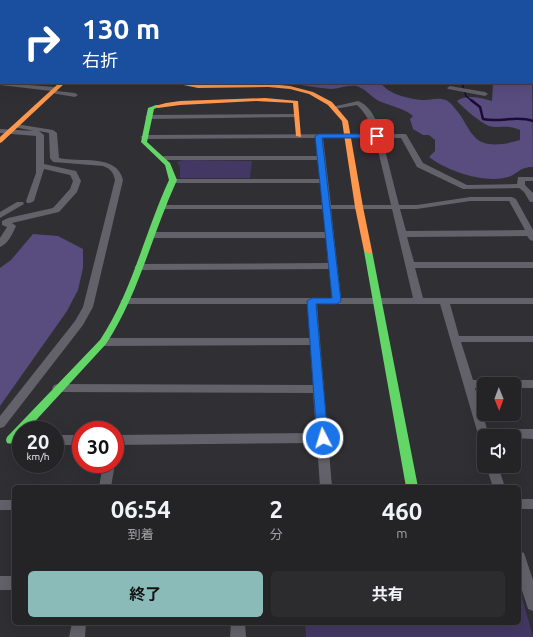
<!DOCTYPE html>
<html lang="ja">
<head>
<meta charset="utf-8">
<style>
  body { margin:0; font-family:Ubuntu,"Noto Sans JP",sans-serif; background:#2c2b2e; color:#f1f3f6; height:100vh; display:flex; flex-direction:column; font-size:15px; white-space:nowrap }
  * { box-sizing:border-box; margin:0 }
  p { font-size:13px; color:#a3a4a7 }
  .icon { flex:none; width:22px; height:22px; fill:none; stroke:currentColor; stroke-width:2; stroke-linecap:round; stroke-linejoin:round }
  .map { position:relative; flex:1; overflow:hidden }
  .panel { position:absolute; left:12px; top:485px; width:509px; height:140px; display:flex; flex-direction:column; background:#242326; border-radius:6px; box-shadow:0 4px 16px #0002,0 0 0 1px #414043 }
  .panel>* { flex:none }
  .top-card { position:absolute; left:0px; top:0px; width:533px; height:84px; box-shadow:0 4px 16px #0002,0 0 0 1px #414043; background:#1a4fa0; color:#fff; overflow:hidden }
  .needle { width:26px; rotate:179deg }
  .tools { position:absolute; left:477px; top:377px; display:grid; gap:8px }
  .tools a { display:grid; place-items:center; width:44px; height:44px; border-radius:6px; background:#242326; box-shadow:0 4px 16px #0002,0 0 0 1px #414043; font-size:20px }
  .speed { position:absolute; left:12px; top:421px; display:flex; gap:8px; font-size:20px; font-weight:700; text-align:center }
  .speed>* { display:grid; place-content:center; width:52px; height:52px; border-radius:50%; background:#242326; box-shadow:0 4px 16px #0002,0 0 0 1px #414043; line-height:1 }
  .speed small { font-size:10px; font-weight:400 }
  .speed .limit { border:6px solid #d22; background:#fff; color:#111 }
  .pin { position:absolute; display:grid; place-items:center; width:34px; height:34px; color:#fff; margin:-17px; border-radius:8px; box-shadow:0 2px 6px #0006 }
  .me { position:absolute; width:44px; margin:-22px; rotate:355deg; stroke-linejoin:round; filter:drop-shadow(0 0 3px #0008) }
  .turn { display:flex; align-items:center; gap:14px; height:84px; padding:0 16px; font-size:18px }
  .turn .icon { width:52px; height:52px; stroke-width:2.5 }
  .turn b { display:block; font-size:28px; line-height:34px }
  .eta { display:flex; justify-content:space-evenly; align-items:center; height:68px; text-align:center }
  .eta b { font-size:24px; font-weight:700; line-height:28px }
  .primary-button { display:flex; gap:8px; margin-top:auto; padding:8px 16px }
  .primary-button a { flex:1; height:46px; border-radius:6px; background:#8bbbb9; color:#111; font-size:16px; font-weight:700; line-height:46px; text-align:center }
  .primary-button a+a { background:#2c2b2e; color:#f1f3f6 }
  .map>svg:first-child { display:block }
  .green { fill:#433864 }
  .forest { fill:#594d7f }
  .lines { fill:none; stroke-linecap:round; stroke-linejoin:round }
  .stream-far1 { stroke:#1b0a38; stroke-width:1.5 }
  .stream { stroke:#1b0a38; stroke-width:2.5 }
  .river { fill:#1b0a38; fill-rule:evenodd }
  .street { fill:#636169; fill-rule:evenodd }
  .fast { fill:#63d668; fill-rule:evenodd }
  .slow { fill:#ff974d; fill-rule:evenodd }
  .route { fill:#1a73e8; stroke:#114b97 }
</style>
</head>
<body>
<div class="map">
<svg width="533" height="637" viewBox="0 0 533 637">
  <rect width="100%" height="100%" fill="#302f33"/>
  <g class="green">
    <path d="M183,160L252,161L250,178H180V167L177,162Z"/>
    <path d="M519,587L533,637H306L305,623H519Z"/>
  </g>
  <g class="forest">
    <path d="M0,0H125L1,1L0,56Z"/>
    <path d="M532,65L533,167C519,167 518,174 508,177C485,184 447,171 429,157L435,151V140L429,135H423L413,129L410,119L413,116C404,108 390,106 379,101C371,97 365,88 356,86C347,85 339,89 331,89C315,88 300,84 285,83H381C388,94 409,99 422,100C431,100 437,97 446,100C450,102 454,107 457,111C464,119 467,129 474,136C484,149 507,144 520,140V130C507,124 499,129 489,126C481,123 462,107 457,101C467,94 480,98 492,101L493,83H532Z"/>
    <path d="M33,234L58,236L83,249V268L78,290L67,311L0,406V268L11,260Z"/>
  </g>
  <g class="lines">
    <path class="stream-far1" d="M462,83L466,96L472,101"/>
    <path class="stream" d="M471,100L480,107L483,119C500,123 516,115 533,121"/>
    <g class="river">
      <path d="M268,0H281L268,1Z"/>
      <rect x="378" y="0" width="8" height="1"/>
      <rect x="0" y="63" width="1" height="6"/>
    </g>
    <g class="street">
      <path d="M347,0H355L356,1H347Z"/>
      <path d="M448,0H452L453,1H447Z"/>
      <rect x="532" y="8" width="1" height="4"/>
      <rect x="532" y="47" width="1" height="4"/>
      <path d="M0,60H1L0,65Z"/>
      <path d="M0,81L1,83L55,87L58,89L57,91L75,93L78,95L75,97L51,93V91L0,85Z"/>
      <path d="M450,86L485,92L488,94L485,96L448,89L447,88Z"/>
      <path d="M358,101C371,106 377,121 381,134H406L423,163L467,185L517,184L518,177H533V181H525V185L533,193V202H530L524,192L519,188L463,189L417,167L401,138H382L399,205H417L470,197H512L516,199L533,230V241L530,240L527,236L407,237L414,262H533V268H415L423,298H533V304H450L459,336H533V342H461L473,380H533V388H514V384H484V388H475L487,429H533V439L514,438V436H484V443L480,441L440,304H317L332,487H320L317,443L115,445V435L316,433L313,393L58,392L54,391L52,388L54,385L58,384L313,385L310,345L103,346L98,342L103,338H310L307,304H125L120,301L125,298H332L329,269L139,270L134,267L139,264L328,263L326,238H152L148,235L152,232H325L323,209H161L157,207L161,205H322L320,183H173L169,181L173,179H320L318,160H164L160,158L164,156H317L316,138L144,139L140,137L144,135L373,134C370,121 366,114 357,105L335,109L332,107ZM323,138H375L391,205H331ZM470,201H509L525,230L406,231L400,209H417ZM331,209H392L413,298H341Z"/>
      <path d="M296,114L298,115V117L148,119L145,117L148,115Z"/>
      <path d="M16,124L53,130L57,133L59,158C79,163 117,153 123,180L93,307L83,325L4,427L0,428V416L75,321L83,307L115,180C113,172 111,169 103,166L53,162L50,158L49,133L39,131L44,135V164L76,171L81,181L77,192L59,212L12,223L16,226C13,233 8,244 0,247V238L7,227L2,225V221L8,218L53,208L70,189L73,181L70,175L44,169L34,201L30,203H27L26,201L36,173V136L0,133V129L34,131L14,127L13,126Z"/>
      <path d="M17,202H23L24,204L0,218V212Z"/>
      <rect x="55" y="435" width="26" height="10"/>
      <path d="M103,464H115L111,487H99Z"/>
      <path d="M486,466H498L505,487H493Z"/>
      <rect x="519" y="499" width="14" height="10"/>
      <rect x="0" y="500" width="14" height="10"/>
      <path d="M519,551L524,553L533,580V611L528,609L519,581Z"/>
      <rect x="0" y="576" width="14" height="14"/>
      <path d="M72,623H86L85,637H69Z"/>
      <path d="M231,623H245L246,637H230Z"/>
    </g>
    <g class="fast">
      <path d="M156,105L161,106L154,109L147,142L170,163L177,180C152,234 139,294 106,344L27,430H21V436C17,441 14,445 7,443L6,440L7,437L100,340C132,292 145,232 169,180L165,165L141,142L148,108Z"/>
      <path d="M365,249H368L372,251L418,487H406L364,251Z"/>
    </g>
    <g class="slow">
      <rect x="184" y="0" width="4" height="1"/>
      <path d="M59,83H65L2,142L0,143V137Z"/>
      <path d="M174,83L221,85L268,84L290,86L313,92L332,102L348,121L363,207L372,251L371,253H368L364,251L355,207L342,121L328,105L309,94L290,89L268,87L198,88Z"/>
      <path d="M265,98L298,101L301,137L296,136L293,103L256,101L180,105L158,108L155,106L166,103L180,101Z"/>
    </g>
  </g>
  <path class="route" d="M377,134L379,135V138H322L341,301L337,304H316L328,438L323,443L317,438L307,301L312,298H332L315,136L319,134Z"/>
</svg>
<div class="tools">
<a><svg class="needle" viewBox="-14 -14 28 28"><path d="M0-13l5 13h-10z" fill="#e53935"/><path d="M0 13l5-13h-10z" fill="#a3a4a7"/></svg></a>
<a><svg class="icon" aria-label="sound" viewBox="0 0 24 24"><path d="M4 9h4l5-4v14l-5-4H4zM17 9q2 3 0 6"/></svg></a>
</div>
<div class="speed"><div>20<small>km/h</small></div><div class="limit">30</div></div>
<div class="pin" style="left:377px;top:136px;background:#d93025"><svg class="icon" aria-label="arrive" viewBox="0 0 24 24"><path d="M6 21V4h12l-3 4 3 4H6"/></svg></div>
<svg class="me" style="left:323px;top:438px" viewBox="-20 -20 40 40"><circle r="17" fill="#1a73e8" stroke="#fff" stroke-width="3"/><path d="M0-11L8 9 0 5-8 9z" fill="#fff"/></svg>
<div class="top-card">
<div class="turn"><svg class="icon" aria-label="right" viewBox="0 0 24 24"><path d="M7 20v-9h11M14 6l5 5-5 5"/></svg><div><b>130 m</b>右折</div></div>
</div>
<section class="panel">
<div class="eta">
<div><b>06:54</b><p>到着</p></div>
<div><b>2</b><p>分</p></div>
<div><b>460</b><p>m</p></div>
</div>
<div class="primary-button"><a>終了</a><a>共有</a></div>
</section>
</div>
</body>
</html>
